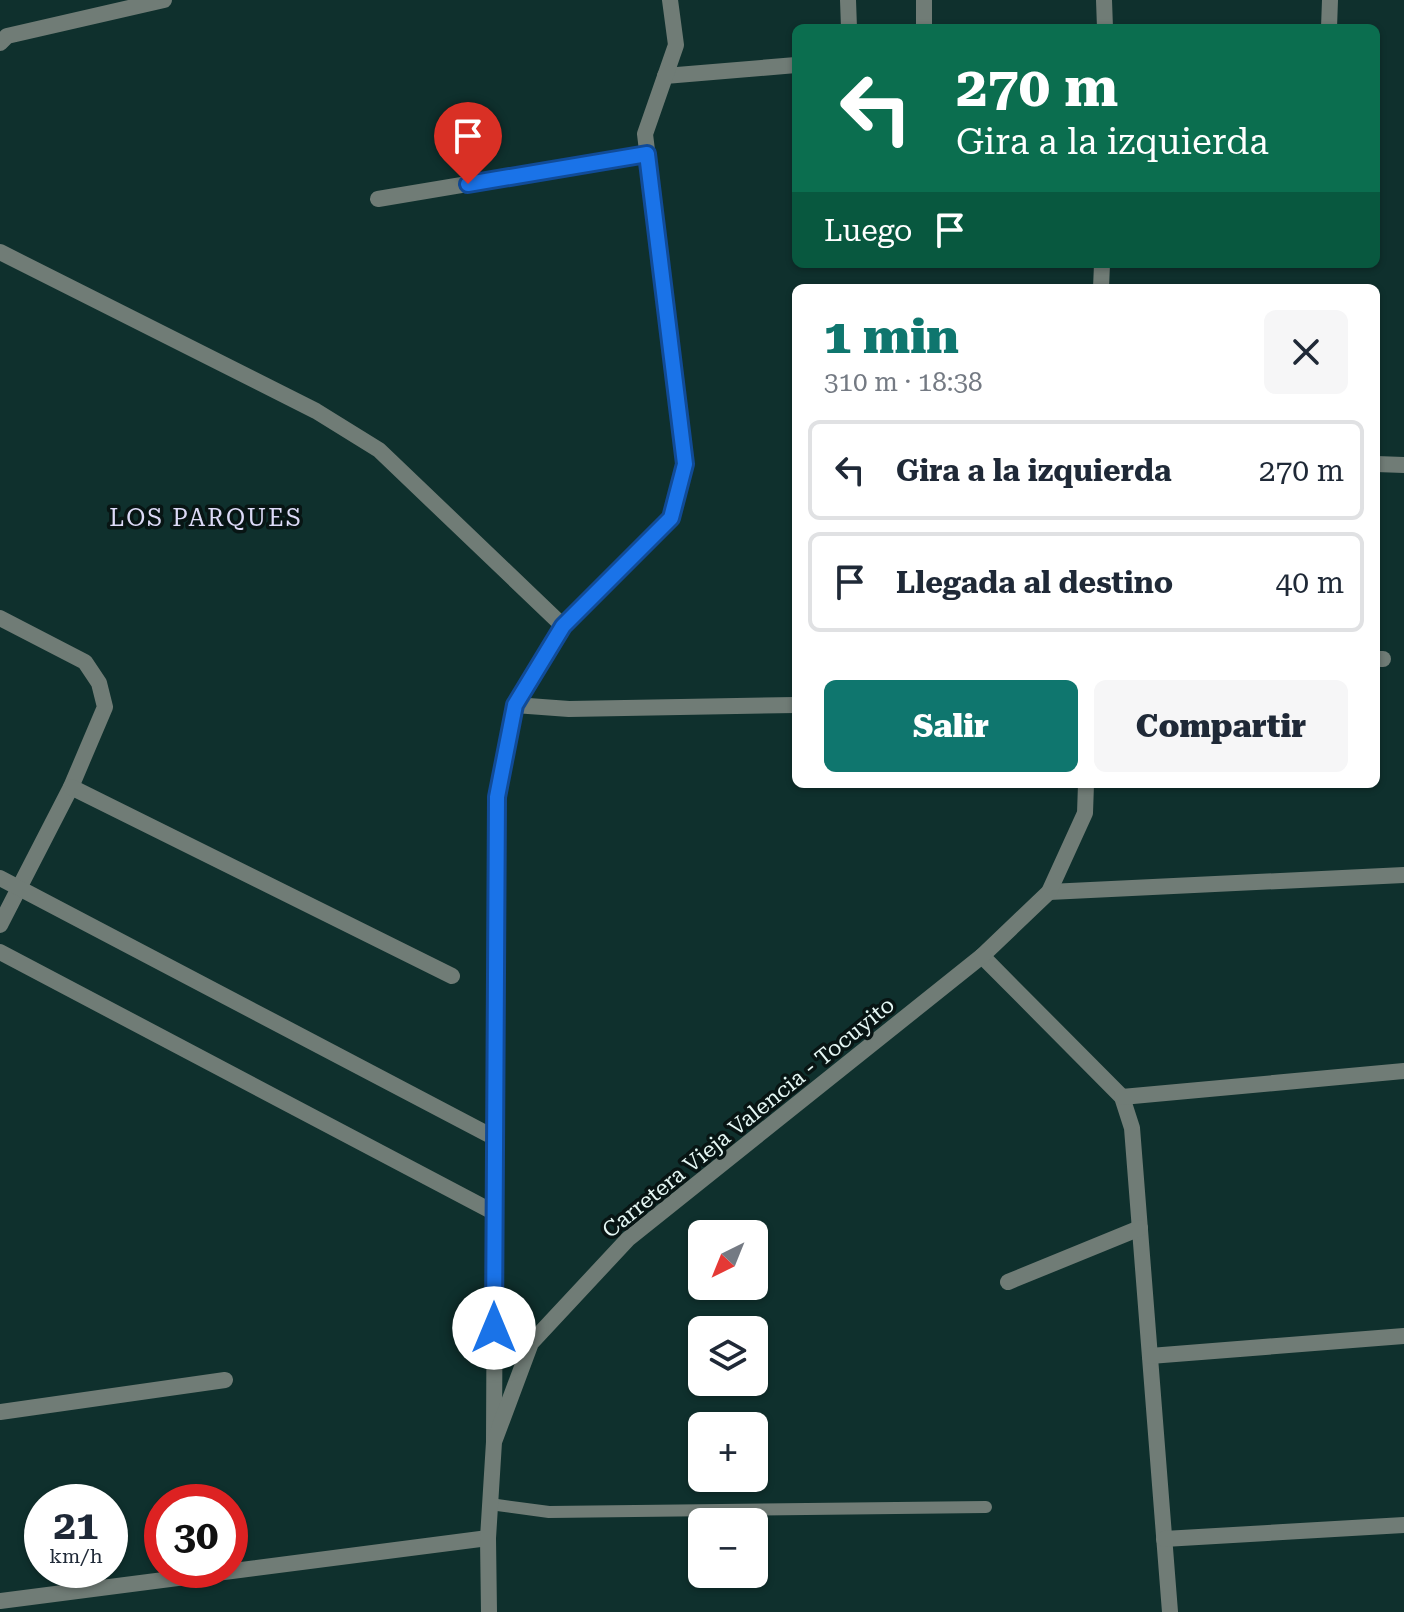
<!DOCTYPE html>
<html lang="es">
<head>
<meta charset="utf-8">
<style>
  body { margin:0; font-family:"Roboto Serif",serif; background:#f6f6f7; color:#1f2937; height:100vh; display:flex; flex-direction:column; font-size:30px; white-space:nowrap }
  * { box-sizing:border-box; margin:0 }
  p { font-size:26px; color:#747a83 }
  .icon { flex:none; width:44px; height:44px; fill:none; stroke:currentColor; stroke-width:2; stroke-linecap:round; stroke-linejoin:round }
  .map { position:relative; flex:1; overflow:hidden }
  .sheet { position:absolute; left:792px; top:284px; width:588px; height:504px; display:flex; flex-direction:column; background:#fff; border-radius:12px; box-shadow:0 2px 6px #0004 }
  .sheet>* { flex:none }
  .guide { position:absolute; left:792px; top:24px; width:588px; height:244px; border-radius:12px; box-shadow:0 2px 6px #0004; background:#0b6e4f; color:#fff; overflow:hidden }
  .needle { width:52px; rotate:223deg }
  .buttons { position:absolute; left:688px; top:1220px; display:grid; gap:16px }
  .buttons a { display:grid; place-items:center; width:80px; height:80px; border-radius:12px; background:#fff; box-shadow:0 2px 6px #0004; font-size:40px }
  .speed { position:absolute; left:24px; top:1484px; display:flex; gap:16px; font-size:40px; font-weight:700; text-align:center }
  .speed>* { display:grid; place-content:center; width:104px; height:104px; border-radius:50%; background:#fff; box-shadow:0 2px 6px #0004; line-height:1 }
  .speed small { font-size:20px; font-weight:400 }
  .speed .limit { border:12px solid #d22; background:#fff; color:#111 }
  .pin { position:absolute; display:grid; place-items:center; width:68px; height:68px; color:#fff; margin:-82px -34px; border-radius:50% 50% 50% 0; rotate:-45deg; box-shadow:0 0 8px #0007 }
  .pin .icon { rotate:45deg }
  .me { position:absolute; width:88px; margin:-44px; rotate:0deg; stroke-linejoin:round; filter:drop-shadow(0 0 6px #0008) }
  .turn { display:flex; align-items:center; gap:28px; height:168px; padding:0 32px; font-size:36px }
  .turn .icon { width:104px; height:104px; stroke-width:2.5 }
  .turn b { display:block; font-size:56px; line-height:68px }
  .then { display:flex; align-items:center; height:76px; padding:0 32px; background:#0003; gap:16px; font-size:30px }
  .round { display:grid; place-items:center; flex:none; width:84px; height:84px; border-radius:12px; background:#f6f6f7 }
  .summary { display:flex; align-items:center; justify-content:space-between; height:136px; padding:0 32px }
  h1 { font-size:48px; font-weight:800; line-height:60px; color:#0f766e }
  .cta { display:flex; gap:16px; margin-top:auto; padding:16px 32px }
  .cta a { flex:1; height:92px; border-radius:12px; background:#0f766e; color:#fff; font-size:32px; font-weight:800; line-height:92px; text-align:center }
  .cta a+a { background:#f6f6f7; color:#1f2937 }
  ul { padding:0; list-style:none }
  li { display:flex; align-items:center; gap:24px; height:100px; margin:0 16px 12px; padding:0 16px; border:4px solid #e0e1e3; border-radius:12px }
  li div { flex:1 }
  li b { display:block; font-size:30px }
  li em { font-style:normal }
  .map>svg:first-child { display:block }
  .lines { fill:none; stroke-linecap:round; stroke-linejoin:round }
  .service { stroke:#707c76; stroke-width:12 }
  .minor { stroke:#707c76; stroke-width:16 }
  .tertiary { stroke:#707c76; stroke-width:16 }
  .route-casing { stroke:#114b97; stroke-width:20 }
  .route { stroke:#1a73e8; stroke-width:14 }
  .labels { text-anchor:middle; stroke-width:7; stroke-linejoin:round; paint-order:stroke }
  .street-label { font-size:22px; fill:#e5f7f4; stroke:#081514 }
  .neighbourhood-label { font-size:24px; letter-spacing:2px; fill:#dddaf7; stroke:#081514 }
</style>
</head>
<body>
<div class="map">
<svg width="1404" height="1612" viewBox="0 0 1404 1612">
  <rect width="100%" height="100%" fill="#0f302d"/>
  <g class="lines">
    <path class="service" d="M490,1504L549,1512L986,1507"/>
    <g class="minor">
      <path d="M848,0L849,28"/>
      <path d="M924,0V28"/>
      <path d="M1329,28L1330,0"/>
      <path d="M0,43L7,36L164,0"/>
      <path d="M665,76L796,65"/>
      <path d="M378,199L647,154"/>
      <path d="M0,252L316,411L379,450L563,626"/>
      <path d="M1376,464L1404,465"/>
      <path d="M0,618L85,662L99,683L105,707L71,787L0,925"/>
      <path d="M1376,659H1383"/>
      <path d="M515,705L569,709L796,705"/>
      <path d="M71,787L452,976"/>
      <path d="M0,878L495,1138"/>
      <path d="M1049,892L1404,875"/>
      <path d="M0,952L495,1213"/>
      <path d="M982,956L1122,1097L1132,1128L1170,1612"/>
      <path d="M1122,1097L1404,1071"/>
      <path d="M1008,1282L1140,1228"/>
      <path d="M1150,1356L1404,1336"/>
      <path d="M0,1412L225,1380"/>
      <path d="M494,1441L497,797L515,705L563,626L671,518L685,464L645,134L676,45L670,0"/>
      <path d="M1164,1539L1404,1525"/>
      <path d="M0,1601L488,1538"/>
    </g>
    <g class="tertiary">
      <path d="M1104,0L1105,28"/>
      <path d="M1101,288L1102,264"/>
      <path d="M489,1612L488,1538L494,1442L531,1343L628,1239L982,956L1049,892L1085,813L1086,784"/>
    </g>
  </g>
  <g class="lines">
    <defs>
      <path id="route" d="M468,184L647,154L685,464L671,518L563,626L515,705L497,797L494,1328"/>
    </defs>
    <use href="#route" class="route-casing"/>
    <use href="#route" class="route"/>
  </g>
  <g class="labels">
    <g class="street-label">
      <text transform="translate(748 1117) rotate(-39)" y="8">Carretera Vieja Valencia - Tocuyito</text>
    </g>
    <g class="neighbourhood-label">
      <text x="206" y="526">LOS PARQUES</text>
    </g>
  </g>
</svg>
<div class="buttons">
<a><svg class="needle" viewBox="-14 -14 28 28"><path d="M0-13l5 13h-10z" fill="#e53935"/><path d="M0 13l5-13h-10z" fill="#747a83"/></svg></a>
<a><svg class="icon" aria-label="layers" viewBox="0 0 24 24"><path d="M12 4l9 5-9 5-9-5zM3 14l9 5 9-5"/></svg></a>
<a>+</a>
<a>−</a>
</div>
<div class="speed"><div>21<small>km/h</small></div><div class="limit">30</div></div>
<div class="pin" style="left:468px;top:184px;background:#d93025"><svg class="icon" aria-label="arrive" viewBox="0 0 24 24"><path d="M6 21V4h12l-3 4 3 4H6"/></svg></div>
<svg class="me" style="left:494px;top:1328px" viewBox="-20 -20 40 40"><circle r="19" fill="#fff"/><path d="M0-13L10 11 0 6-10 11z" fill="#1a73e8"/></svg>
<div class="guide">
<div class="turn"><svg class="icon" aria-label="left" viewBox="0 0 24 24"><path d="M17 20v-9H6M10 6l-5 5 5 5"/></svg><div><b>270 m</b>Gira a la izquierda</div></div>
<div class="then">Luego<svg class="icon" aria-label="arrive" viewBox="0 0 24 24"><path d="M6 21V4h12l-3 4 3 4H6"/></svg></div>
</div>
<section class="sheet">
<div class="summary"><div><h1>1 min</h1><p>310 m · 18:38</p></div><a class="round"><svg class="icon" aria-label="close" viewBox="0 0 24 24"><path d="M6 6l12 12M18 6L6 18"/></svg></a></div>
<ul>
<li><svg class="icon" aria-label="left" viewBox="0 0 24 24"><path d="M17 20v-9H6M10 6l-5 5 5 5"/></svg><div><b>Gira a la izquierda</b></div><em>270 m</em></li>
<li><svg class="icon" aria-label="arrive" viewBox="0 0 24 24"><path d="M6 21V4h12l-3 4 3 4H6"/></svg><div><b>Llegada al destino</b></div><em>40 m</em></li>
</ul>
<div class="cta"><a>Salir</a><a>Compartir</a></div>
</section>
</div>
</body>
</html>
